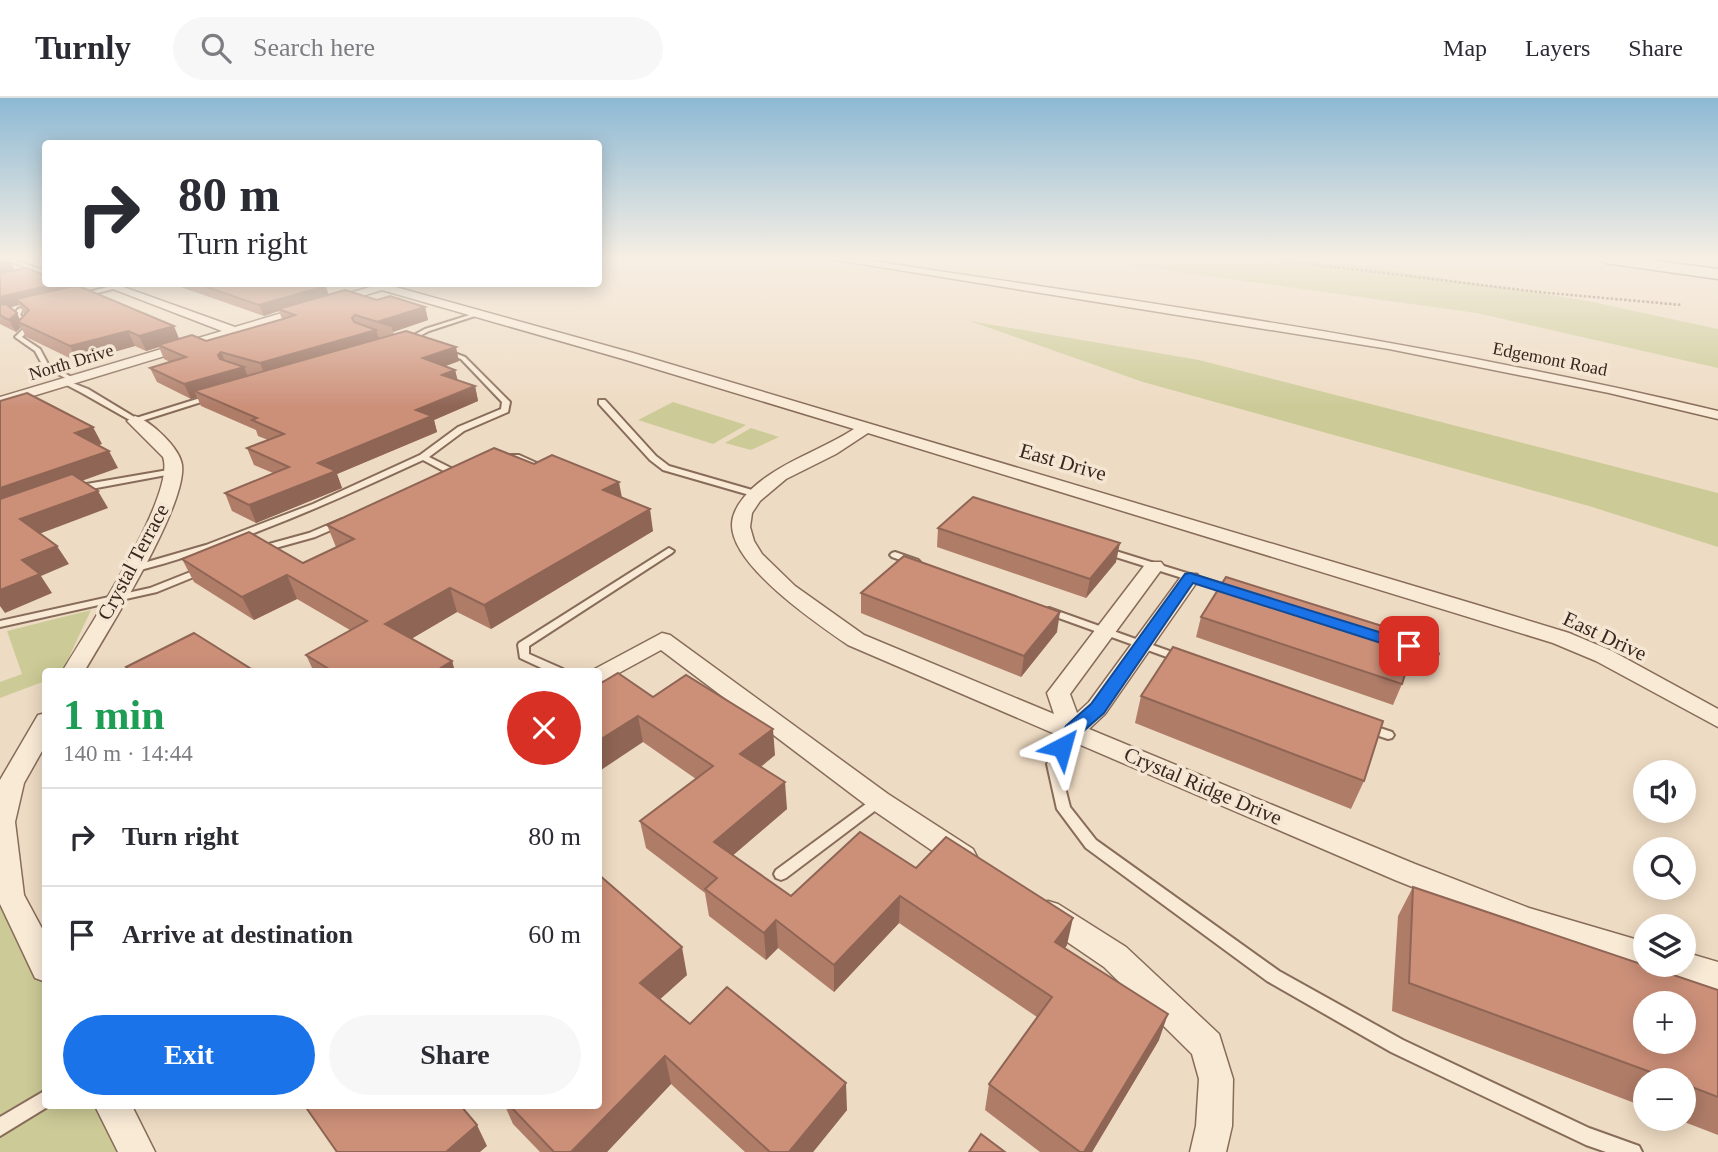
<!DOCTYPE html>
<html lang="en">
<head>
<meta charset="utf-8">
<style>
  body { margin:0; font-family:Georgia,serif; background:#f7f7f7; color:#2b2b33; height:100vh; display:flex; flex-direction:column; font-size:26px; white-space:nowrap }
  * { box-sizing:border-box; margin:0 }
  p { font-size:23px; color:#7c7c81 }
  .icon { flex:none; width:38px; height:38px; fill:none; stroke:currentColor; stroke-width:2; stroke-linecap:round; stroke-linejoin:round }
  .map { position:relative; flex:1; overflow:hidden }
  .panel { position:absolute; left:42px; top:570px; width:560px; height:441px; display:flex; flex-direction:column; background:#fff; border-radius:7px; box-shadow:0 4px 18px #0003 }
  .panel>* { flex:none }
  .banner { position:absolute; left:42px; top:42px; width:560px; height:147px; border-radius:7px; box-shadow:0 4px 18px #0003; background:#fff; color:#2b2b33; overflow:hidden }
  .buttons { position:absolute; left:1633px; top:662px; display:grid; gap:14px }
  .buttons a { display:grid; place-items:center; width:63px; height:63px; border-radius:50%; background:#fff; box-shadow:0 4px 18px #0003; font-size:35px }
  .pin { position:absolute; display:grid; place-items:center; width:60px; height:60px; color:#fff; margin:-30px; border-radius:14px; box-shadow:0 4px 10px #0006 }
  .me { position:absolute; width:77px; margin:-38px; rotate:39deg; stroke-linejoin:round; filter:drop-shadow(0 0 5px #0008) }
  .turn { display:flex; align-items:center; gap:24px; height:147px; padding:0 21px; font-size:32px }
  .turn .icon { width:91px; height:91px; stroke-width:2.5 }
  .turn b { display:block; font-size:49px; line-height:60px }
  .round { display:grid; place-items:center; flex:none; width:74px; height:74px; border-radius:37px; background:#f7f7f7 }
  .overview { display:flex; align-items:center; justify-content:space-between; height:119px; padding:0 21px }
  h1 { font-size:42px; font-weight:600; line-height:52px; color:#1e9e55 }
  .action { display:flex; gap:14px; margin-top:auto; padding:14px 21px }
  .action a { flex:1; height:80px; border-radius:42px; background:#1a73e8; color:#fff; font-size:28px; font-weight:600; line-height:80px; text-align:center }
  .action a+a { background:#f7f7f7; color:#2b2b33 }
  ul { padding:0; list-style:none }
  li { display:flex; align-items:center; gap:21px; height:98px; padding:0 21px; border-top:2px solid #e1e1e2 }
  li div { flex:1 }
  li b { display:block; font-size:26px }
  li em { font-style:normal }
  header { display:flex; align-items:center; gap:42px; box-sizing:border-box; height:98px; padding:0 35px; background:#fff; border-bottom:2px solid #e1e1e2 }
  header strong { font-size:33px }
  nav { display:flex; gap:38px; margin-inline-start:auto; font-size:24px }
  .search { width:490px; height:63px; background:#f7f7f7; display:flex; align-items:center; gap:18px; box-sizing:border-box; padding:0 24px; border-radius:38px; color:#7c7c81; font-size:26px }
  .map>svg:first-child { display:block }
  .green { fill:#cccb97 }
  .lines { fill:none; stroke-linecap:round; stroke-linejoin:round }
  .lane-casing { stroke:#886c5a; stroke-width:4 }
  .street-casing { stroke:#886c5a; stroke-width:3 }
  .secondary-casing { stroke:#6a4d3d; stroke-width:3 }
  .path { stroke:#886c5a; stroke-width:2.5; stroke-dasharray:2.5 2; stroke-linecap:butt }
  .lane { fill:#f9ead6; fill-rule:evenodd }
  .street { fill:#f9ead6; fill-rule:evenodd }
  .secondary { fill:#f9ead6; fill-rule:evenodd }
  .wall { fill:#af7c68; fill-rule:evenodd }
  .shaded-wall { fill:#8f6555 }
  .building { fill:#cc9079; stroke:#8f6555; stroke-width:2; fill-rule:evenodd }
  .route { fill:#1a73e8; stroke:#114b97; stroke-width:2 }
  .labels { text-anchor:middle; stroke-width:7; stroke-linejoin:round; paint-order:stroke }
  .far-street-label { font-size:18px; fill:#38271e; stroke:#f5e6d3 }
  .street-label { font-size:21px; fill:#38271e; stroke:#f5e6d3 }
</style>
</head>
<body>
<header>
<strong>Turnly</strong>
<div class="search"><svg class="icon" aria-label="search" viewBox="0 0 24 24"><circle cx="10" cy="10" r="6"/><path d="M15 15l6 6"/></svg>Search here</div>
<nav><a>Map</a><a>Layers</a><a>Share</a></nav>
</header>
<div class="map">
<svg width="1718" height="1054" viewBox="0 0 1718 1054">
  <rect width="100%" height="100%" fill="#eedbc3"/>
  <g class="green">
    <path d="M1086,161H1320L1588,203L1718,231V270L1477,215Z"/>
    <path d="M970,223L1199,262L1718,395V449L1589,408L1143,284Z"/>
    <path d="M673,304L746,327L713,346L638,322Z"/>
    <path d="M751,330L779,339L751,352L725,345Z"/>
    <path d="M91,512L62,574H46L45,583L0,600V584L22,576L7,533Z"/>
    <path d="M0,785L45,873L46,1008H115L139,1054H0Z"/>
  </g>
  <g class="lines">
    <defs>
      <g id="lane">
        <path d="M4,161H12L44,173L39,174Z"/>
        <path d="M115,187L118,189L117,190L81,199L78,197Z"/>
        <path d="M32,207L37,208L22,213L20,217L34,227L22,239L40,251L48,266L75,281V283H71L43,268L35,253L15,239L27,227L14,217L18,211Z"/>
        <path d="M476,215L481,216L429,233L408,244L403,243L425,231Z"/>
        <path d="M446,252L465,259L510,304L508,314L464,333L429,359L457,373V377H451L423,362C328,406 234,448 133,474L130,473L128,471L130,469L206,447L313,406L420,357L458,329L501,311L502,304L461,261L444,255V253Z"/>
        <path d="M65,282L88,291L136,320L210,297L217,299L135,325L82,295L63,285L62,284Z"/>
        <path d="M599,302H605L656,358L669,368L759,394L760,396L759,398H753L663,372L650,362L599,306Z"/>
        <path d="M498,357H519L550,371L546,373H543L515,361H498Z"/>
        <path d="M174,371L178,373L177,375L75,394L71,391L75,388Z"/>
        <path d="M342,421L346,424L345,426L315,439L261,454L256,451L258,449L309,435Z"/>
        <path d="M669,450L674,453L672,455L529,548V556L563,571L565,574H550L520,560L518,547L519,545Z"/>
        <path d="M1106,450L1238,491L1239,493L1238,495H1230L1103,455L1101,453L1103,451Z"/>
        <path d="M895,454L918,462L920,464L915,467L892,459L890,457L892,455Z"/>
        <path d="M203,469L206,470L208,472L206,474L157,494L0,529V523L150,490Z"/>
        <path d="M1049,510L1186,559L1187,561L1182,564L1178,563L1045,515L1044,513L1045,511Z"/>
        <path d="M1399,543L1437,554L1438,556L1433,559L1395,548L1394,546Z"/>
        <path d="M1368,626L1392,634L1394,637L1392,640L1388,641L1364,633L1362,630L1364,627Z"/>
        <path d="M1072,629L1076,630L1078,633L1059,666L1070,709L1096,742L1279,873L1403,942L1589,1030L1639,1048L1642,1054H1606L1586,1047L1391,954L1267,883L1086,750L1057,711L1047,666L1068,630Z"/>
        <path d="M879,698L884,700L886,703L884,706L786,780L781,782L776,780L774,776L776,772L874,700Z"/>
        <path d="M46,992V1008H49L0,1038V1019Z"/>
      </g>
      <g id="street">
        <path d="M830,161H858C1146,204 1434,245 1718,313V321L1609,295L1389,251Z"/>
        <path d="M46,169V175L0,185V179Z"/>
        <path d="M100,186H115L235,229L370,189L367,186H391L392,188L633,255L1474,506L1569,535L1612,553L1718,611V629L1596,563L1553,545L868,335L836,356L786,381L760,403L752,415L750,429L754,443L762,456L795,488L864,537L1054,616L1047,595L1147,464H1161L1164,468L1070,596L1077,615L1089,604L1183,476H1197L1200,480L1197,484L1105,616L1089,631L1415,766L1529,810L1645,844V866H1656L1645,870L1515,830L1395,782L848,547C816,525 732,468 732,427C732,408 751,390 765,380C792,360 825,350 854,331L623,261L382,192L0,308V299L222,233Z"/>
        <path d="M135,318C151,323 180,350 182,367C187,408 107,534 84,574H62C84,537 177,397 163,359L127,323Z"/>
        <path d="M662,535L670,537L888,696L973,751L977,759L973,767L963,770L953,767L870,710L661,552L606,582L598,584V574H589Z"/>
        <path d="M46,615V646L24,685L15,724L24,797L46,838V884L35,880L0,806V682L38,617Z"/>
        <path d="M1048,803L1058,806L1126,849L1219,936L1233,981L1232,1028L1226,1054H1190L1196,1028L1199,981L1192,956L1104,869L1038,824L1033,815L1038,806Z"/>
        <path d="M1684,854L1718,864V892L1666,876L1662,866H1684Z"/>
        <path d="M95,1008H132L155,1054H118Z"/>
      </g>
      <path id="secondary" d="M1598,161H1640L1718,171V181L1605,165Z"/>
    </defs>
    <use href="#lane" class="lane-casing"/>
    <use href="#street" class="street-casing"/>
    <use href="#secondary" class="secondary-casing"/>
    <path class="path" d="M1271,161L1538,194L1682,207"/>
    <use href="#lane" class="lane"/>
    <use href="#street" class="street"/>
    <use href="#secondary" class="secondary"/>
  </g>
  <g class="wall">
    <path d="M0,161L14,172L62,186L64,190L179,241L206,243L282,221L279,213L264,218L172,186H327L322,187L329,197L377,202L425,209L428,222L393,234L394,236L459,263L445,268L455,272L457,282L475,288L478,303L434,322L437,334L337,376L342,390L256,425L232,413L225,395L273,375L254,367L247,350L268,342L258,338L256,332L201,308L197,299L191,301L157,284L150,270L170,264L164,261L159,249L146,253L135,248L78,264L26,239L21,229L16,234L0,226ZM19,207L25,217L20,222L17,215L10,209Z"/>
    <path d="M534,366L622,400L653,433L491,531L457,514L411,541L452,563L455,574H314L306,557L350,532L297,501L254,522L194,484L182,461L303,465L336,449L327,427Z"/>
    <path d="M938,430L1116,464L1086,500L937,449Z"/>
    <path d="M861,495L1057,534L1021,579L861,515Z"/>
    <path d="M1201,519L1402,586L1393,607L1196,539Z"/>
    <path d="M598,587L653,599L775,657L761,669L787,711L733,757L791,798L916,770L1067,847L1065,850L1159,942L1092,1054H1040L985,1012L989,986L1037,919L899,825L834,894L778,850L766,862L709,818L705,795L646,750L640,723L696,681L643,644Z"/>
    <path d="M1141,598L1364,683L1351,711L1135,625Z"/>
    <path d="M598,776L687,877L660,901L690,926L847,1012L813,1054H745L671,986L607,1054H540L513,1026L505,1008H598Z"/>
    <path d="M1413,789L1718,892V1037L1674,1020H1684V982H1645V1009L1392,913L1398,818Z"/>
  </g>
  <g class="shaded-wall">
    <path d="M9,162L15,173L0,177V165Z"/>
    <path d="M56,186H62L67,196L16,201L19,207L0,212V199Z"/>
    <path d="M326,188L329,198L278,211L279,213L264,218L259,207Z"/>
    <path d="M425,209L428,222L393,234L391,228L380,223Z"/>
    <path d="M17,215L22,226L18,224L21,229L16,234L9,222Z"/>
    <path d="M174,228L180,243L158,247L159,249L146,253L139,238Z"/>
    <path d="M376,232L381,246L266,279L260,265Z"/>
    <path d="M128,233L135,248L78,264L70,248Z"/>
    <path d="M456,249L459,263L427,275L423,260Z"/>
    <path d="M221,254L227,268L224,271L218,257Z"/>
    <path d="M244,269L250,284L194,293L197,299L191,301L184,286Z"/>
    <path d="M455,272L459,287L442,277Z"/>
    <path d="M475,288L478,303L434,322L437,334L337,376L342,390L256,425L249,407L318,365L416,312Z"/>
    <path d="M93,329L102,346L84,352L75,335Z"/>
    <path d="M109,353L118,370L0,412V390Z"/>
    <path d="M619,384L623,405L603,392Z"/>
    <path d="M98,393L108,410L31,439L20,421Z"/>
    <path d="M650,411L653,433L491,531L484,507Z"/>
    <path d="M1120,445L1116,464L1086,500L1090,481Z"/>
    <path d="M57,448L69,466L41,478L52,495L5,515L0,508V492L22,462Z"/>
    <path d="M287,477L297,501L254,522L242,499Z"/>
    <path d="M450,490L457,514L394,551L385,526Z"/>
    <path d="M1060,514L1057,534L1021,579L1024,558Z"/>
    <path d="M452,563L455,574H434Z"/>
    <path d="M638,618L643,644L598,674V643Z"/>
    <path d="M773,631L775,657L743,682L740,656Z"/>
    <path d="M785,684L787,711L717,771L714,744Z"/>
    <path d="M900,798L899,825L834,894V867Z"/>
    <path d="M1073,820L1067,847L1050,871L1055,844Z"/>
    <path d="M776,822L778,850L766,862L764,835Z"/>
    <path d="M682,849L687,877L647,913L640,885Z"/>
    <path d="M1168,916L1159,942L1092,1054H1084Z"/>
    <path d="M665,958L671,986L607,1054H571Z"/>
    <path d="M846,985L847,1012L813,1054H789Z"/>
    <path d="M477,1027L487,1048L480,1054H446Z"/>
  </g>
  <g class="building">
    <path d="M0,161H6L9,162L0,165Z"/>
    <path d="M27,170L46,178V186H56L0,199V175Z"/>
    <path d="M198,186H318L326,188L259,207Z"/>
    <path d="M74,188L81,189L174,228L139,238L128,233L70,248L18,224L29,212L16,201Z"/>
    <path d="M345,192L377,202L390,198L425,209L380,223L391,228L355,217L352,220L354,224L376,232L260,265L221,254L218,257L220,261L244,269L184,286L150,270L186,259L158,247L192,237L206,243L283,221L295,217L278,211Z"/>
    <path d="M6,206L17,215L9,222L0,217V207Z"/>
    <path d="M406,233L456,249L423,260L455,272L442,277L475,288L416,312L432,318L318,365L336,373L249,407L225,395L289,369L247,350L284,336L252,322L257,320L194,293Z"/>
    <path d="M27,295L93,329L75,335L109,353L0,390V303Z"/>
    <path d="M494,350L534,366L552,357L619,384L603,392L650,411L484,507L450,490L385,526L452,563L434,574H334L306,557L367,523L287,477L242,499L182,461L249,434L303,465L354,441L327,427Z"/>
    <path d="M72,376L98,393L20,421L57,448L22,462L40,476L0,492V401Z"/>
    <path d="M973,399L1120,445L1090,481L938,430Z"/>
    <path d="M904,458L1060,514L1024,558L861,495Z"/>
    <path d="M1226,479L1417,539L1402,586L1201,519Z"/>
    <path d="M194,535L256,574H132L126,569Z"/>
    <path d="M1173,549L1383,623L1364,683L1141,598Z"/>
    <path d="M618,575L653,599L686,577L773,631L740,656L785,684L714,744L791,798L860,734L916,770L946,739L1073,820L1055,844L1168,916L1084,1054H1080L989,986L1052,899L900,798L834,867L776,822L764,835L705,791L717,780L640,723L713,668L638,618L598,643V587Z"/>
    <path d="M598,776L682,849L640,885L690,926L727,889L846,985L789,1054H770L665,958L571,1054H554L510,1008H598V908L601,906L598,903Z"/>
    <path d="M1413,789L1718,892V999L1684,986V982H1672L1409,885ZM1645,905H1684V943H1645Z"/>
    <path d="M305,1008H461L477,1027L446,1054H337Z"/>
    <path d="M981,1036L1005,1054H969Z"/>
  </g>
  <linearGradient id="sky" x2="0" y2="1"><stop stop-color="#8db9d4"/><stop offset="0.52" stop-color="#f7efe4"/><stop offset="1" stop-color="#f7efe4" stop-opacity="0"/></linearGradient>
  <rect width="1718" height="309" fill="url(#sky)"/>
  <path class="route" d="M1190,475L1414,545L1417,548L1409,554L1403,552L1193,485L1104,615L1079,637L1069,654H1056L1053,649L1066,628L1091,606L1185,476Z"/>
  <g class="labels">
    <g class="far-street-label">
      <text transform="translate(1550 261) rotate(11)" y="6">Edgemont Road</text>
      <text transform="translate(71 264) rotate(-17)" y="6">North Drive</text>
    </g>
    <g class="street-label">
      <text transform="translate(1063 364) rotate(16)" y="7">East Drive</text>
      <text transform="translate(133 464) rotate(-62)" y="7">Crystal Terrace</text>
      <text transform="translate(1605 538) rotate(25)" y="7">East Drive</text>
      <text transform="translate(1203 688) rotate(23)" y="7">Crystal Ridge Drive</text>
    </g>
  </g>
</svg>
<div class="buttons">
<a><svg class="icon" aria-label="sound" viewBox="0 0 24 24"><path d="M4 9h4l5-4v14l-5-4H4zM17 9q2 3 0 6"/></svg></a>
<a><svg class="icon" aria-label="search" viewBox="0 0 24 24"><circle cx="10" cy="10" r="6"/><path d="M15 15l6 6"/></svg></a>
<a><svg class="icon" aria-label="layers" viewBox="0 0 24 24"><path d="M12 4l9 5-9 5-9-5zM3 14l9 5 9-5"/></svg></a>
<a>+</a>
<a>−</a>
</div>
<div class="pin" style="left:1409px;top:548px;background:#d93025"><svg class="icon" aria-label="arrive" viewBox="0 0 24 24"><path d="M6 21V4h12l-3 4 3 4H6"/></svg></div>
<svg class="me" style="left:1062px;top:649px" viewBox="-20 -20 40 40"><path d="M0-17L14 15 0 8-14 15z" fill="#1a73e8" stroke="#fff" stroke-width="4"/></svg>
<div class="banner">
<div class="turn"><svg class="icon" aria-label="right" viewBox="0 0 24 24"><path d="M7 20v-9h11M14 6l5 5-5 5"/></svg><div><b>80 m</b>Turn right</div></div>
</div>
<section class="panel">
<div class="overview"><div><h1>1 min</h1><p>140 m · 14:44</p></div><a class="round" style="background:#d93025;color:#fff"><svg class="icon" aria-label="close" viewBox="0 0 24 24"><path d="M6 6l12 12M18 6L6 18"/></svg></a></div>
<ul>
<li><svg class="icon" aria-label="right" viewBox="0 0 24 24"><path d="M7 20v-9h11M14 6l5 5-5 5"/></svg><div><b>Turn right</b></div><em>80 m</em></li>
<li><svg class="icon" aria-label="arrive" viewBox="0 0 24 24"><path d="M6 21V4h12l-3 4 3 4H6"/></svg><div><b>Arrive at destination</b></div><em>60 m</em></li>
</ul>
<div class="action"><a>Exit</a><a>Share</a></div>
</section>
</div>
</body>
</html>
